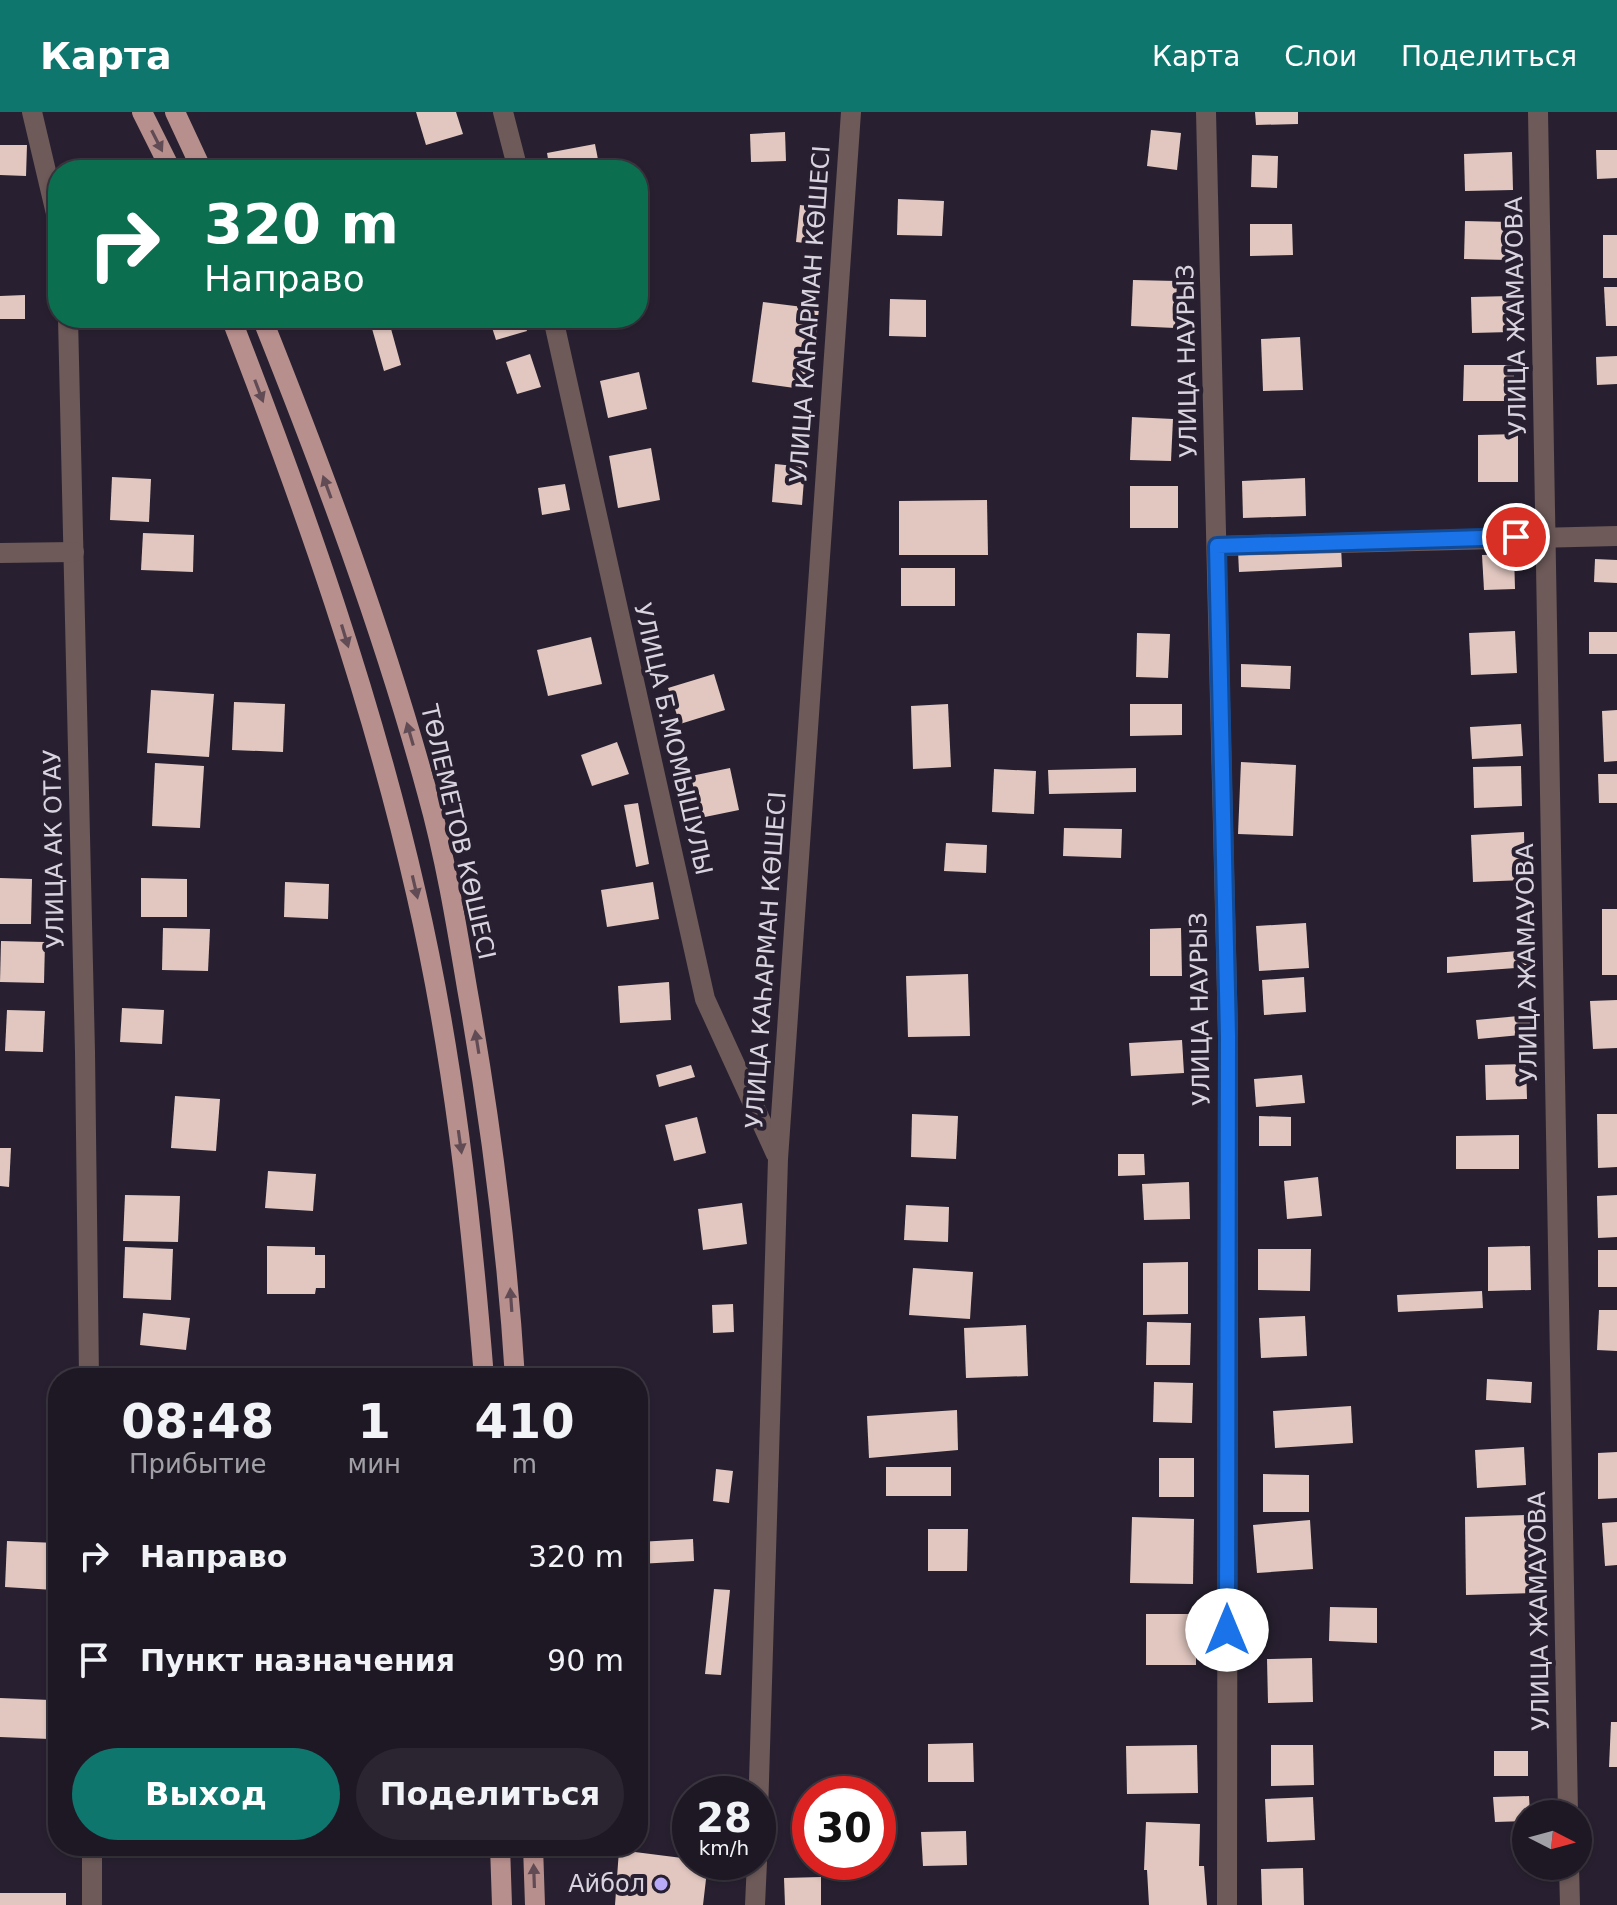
<!DOCTYPE html>
<html lang="ru">
<head>
<meta charset="utf-8">
<style>
  body { margin:0; font-family:"DejaVu Sans",sans-serif; background:#2b2531; color:#f1f3f6; height:100vh; display:flex; flex-direction:column; font-size:30px; white-space:nowrap }
  * { box-sizing:border-box; margin:0 }
  p { font-size:26px; color:#a1a0a6 }
  .icon { flex:none; width:44px; height:44px; fill:none; stroke:currentColor; stroke-width:2; stroke-linecap:round; stroke-linejoin:round }
  .map { position:relative; flex:1; overflow:hidden }
  .side { position:absolute; left:48px; top:1256px; width:600px; height:488px; display:flex; flex-direction:column; background:#1e1824; border-radius:32px; box-shadow:0 2px 6px #0004,0 0 0 2px #3c3741 }
  .side>* { flex:none }
  .banner { position:absolute; left:48px; top:48px; width:600px; height:168px; border-radius:32px; box-shadow:0 2px 6px #0004,0 0 0 2px #3c3741; background:#0b6e4f; color:#fff; overflow:hidden }
  .needle { width:52px; rotate:96deg }
  .buttons { position:absolute; left:1512px; top:1688px; display:grid; gap:16px }
  .buttons a { display:grid; place-items:center; width:80px; height:80px; border-radius:50%; background:#1e1824; box-shadow:0 2px 6px #0004,0 0 0 2px #3c3741; font-size:40px }
  .speed { position:absolute; left:672px; top:1664px; display:flex; gap:16px; font-size:40px; font-weight:700; text-align:center }
  .speed>* { display:grid; place-content:center; width:104px; height:104px; border-radius:50%; background:#1e1824; box-shadow:0 2px 6px #0004,0 0 0 2px #3c3741; line-height:1 }
  .speed small { font-size:20px; font-weight:400 }
  .speed .limit { border:12px solid #d22; background:#fff; color:#111 }
  .pin { position:absolute; display:grid; place-items:center; width:68px; height:68px; color:#fff; margin:-34px; border:4px solid #fff; border-radius:50%; box-shadow:0 2px 8px #0007 }
  .me { position:absolute; width:88px; margin:-44px; rotate:0deg; stroke-linejoin:round; filter:drop-shadow(0 0 6px #0008) }
  .turn { display:flex; align-items:center; gap:28px; height:168px; padding:0 24px; font-size:36px }
  .turn .icon { width:104px; height:104px; stroke-width:2.5 }
  .turn b { display:block; font-size:56px; line-height:68px }
  .eta { display:flex; justify-content:space-evenly; align-items:center; height:136px; text-align:center }
  .eta b { font-size:48px; font-weight:700; line-height:56px }
  .primary-button { display:flex; gap:16px; margin-top:auto; padding:16px 24px }
  .primary-button a { flex:1; height:92px; border-radius:48px; background:#0f766e; color:#fff; font-size:32px; font-weight:700; line-height:92px; text-align:center }
  .primary-button a+a { background:#2b2531; color:#f1f3f6 }
  ul { padding:0; list-style:none }
  li { display:flex; align-items:center; gap:24px; height:104px; padding:0 24px }
  li div { flex:1 }
  li b { display:block; font-size:30px }
  li em { font-style:normal }
  header { display:flex; align-items:center; gap:48px; box-sizing:border-box; height:112px; padding:0 40px; background:#0f766e; color:#fff }
  header strong { font-size:38px }
  nav { display:flex; gap:44px; margin-inline-start:auto; font-size:28px }
  .map>svg:first-child { display:block }
  .building { fill:#e1c7c0 }
  .lines { fill:none; stroke-linecap:round; stroke-linejoin:round }
  .minor { stroke:#6d5a59; stroke-width:20 }
  .primary { stroke:#b78f8d; stroke-width:20 }
  .oneway { fill:#614c55 }
  .route-casing { stroke:#114b97; stroke-width:20 }
  .route { stroke:#1a73e8; stroke-width:14 }
  .poi-dot { fill:#b9aaf7; stroke:#282030; stroke-width:3 }
  .labels { text-anchor:middle; stroke-width:8; stroke-linejoin:round; paint-order:stroke }
  .street-label { font-size:24px; fill:#d8d3de; stroke:#282030 }
  .poi-label { font-size:24px; fill:#d8d3de; stroke:#282030; text-anchor:end }
</style>
</head>
<body>
<header>
<strong>Карта</strong>
<nav><a>Карта</a><a>Слои</a><a>Поделиться</a></nav>
</header>
<div class="map">
<svg width="1617" height="1793" viewBox="0 0 1617 1793">
  <rect width="100%" height="100%" fill="#282030"/>
  <g class="building">
    <path d="M416,0H456L463,22L426,33Z"/>
    <path d="M1255,0H1298V12L1256,13Z"/>
    <path d="M1151,18L1181,21L1177,58L1147,54Z"/>
    <path d="M785,20L786,49L751,50L750,22Z"/>
    <path d="M595,32L600,58H550L547,41Z"/>
    <path d="M0,33H27L26,64L0,63Z"/>
    <path d="M1596,38H1617V66L1597,67Z"/>
    <path d="M1512,40L1513,78L1465,79L1464,42Z"/>
    <path d="M1252,43L1278,44L1277,76L1251,75Z"/>
    <rect x="89" y="46" width="46" height="12"/>
    <path d="M898,87L944,89L942,124L897,123Z"/>
    <path d="M800,93L826,96L822,133L796,130Z"/>
    <path d="M1465,109L1510,110L1509,148L1464,147Z"/>
    <path d="M1250,112H1292L1293,143L1250,144Z"/>
    <rect x="1603" y="123" width="14" height="43"/>
    <path d="M1133,168L1177,169L1175,216L1131,214Z"/>
    <path d="M1604,175H1617V214H1606Z"/>
    <path d="M25,183V207H0V184Z"/>
    <path d="M1510,184L1511,220L1472,221L1471,185Z"/>
    <path d="M890,187L926,188V225L889,224Z"/>
    <path d="M763,190L819,197L809,278L752,270Z"/>
    <path d="M369,206H388L401,253L384,259Z"/>
    <path d="M489,206H523L527,219L496,228Z"/>
    <path d="M1300,225L1303,278L1263,279L1261,227Z"/>
    <path d="M530,242L541,275L517,282L506,250Z"/>
    <path d="M1617,244V272L1597,273L1596,245Z"/>
    <path d="M1464,253H1514V289H1463Z"/>
    <path d="M639,260L647,297L608,306L600,269Z"/>
    <path d="M1132,305L1173,307L1171,349L1130,348Z"/>
    <path d="M1518,322V370H1478V323Z"/>
    <path d="M651,336L660,388L618,396L609,344Z"/>
    <path d="M775,352L805,355L802,393L772,390Z"/>
    <path d="M112,365L151,367L149,410L110,408Z"/>
    <path d="M1305,366L1306,404L1243,406L1242,369Z"/>
    <path d="M565,372L570,398L542,403L538,376Z"/>
    <rect x="1130" y="374" width="48" height="42"/>
    <path d="M987,388L988,443H899V389Z"/>
    <path d="M143,421L194,423L193,460L141,458Z"/>
    <path d="M1341,434L1342,455L1239,460L1238,439Z"/>
    <path d="M1514,442L1515,477L1484,478L1482,443Z"/>
    <path d="M1595,447L1617,448V471L1594,470Z"/>
    <rect x="901" y="456" width="54" height="38"/>
    <path d="M1515,519L1517,561L1471,563L1469,521Z"/>
    <rect x="1589" y="520" width="28" height="22"/>
    <path d="M1137,521L1170,522L1168,566L1136,565Z"/>
    <path d="M591,525L602,572L548,584L537,538Z"/>
    <path d="M1241,552L1291,554L1290,577L1241,575Z"/>
    <path d="M714,562L725,598L680,612L668,576Z"/>
    <path d="M151,578L214,582L209,645L147,641Z"/>
    <path d="M234,590L285,592L283,640L232,638Z"/>
    <path d="M948,592L951,655L913,657L911,594Z"/>
    <path d="M1130,592H1182V623L1130,624Z"/>
    <path d="M1617,598V649L1604,650L1602,599Z"/>
    <path d="M1521,612L1523,644L1472,647L1470,615Z"/>
    <path d="M617,630L629,662L592,674L581,643Z"/>
    <path d="M1241,650L1296,653L1293,724L1238,722Z"/>
    <path d="M155,651L204,654L200,716L152,714Z"/>
    <path d="M1521,654L1522,694L1474,696L1473,655Z"/>
    <path d="M730,656L739,698L700,706L691,664Z"/>
    <path d="M1136,656V680L1049,682L1048,658Z"/>
    <path d="M994,657L1036,659L1034,702L992,700Z"/>
    <path d="M1598,662H1617V691H1599Z"/>
    <path d="M638,691L649,752L636,755L624,693Z"/>
    <path d="M1064,716L1122,717L1121,746L1063,744Z"/>
    <path d="M1524,720L1525,768L1473,770L1471,723Z"/>
    <path d="M946,731L987,733L986,761L944,759Z"/>
    <path d="M0,766L32,767L31,812H0Z"/>
    <path d="M141,766L187,767V805H141Z"/>
    <path d="M285,770L329,772L328,807L284,805Z"/>
    <path d="M653,770L659,807L607,815L601,778Z"/>
    <rect x="1602" y="797" width="15" height="66"/>
    <path d="M1306,811L1309,856L1259,859L1256,814Z"/>
    <path d="M163,816L210,817L208,859L162,858Z"/>
    <path d="M1181,816L1182,864H1150V817Z"/>
    <path d="M1,829L45,830L44,871L0,870Z"/>
    <path d="M1529,838L1530,855L1447,861V845Z"/>
    <path d="M968,862L970,924L908,925L906,864Z"/>
    <path d="M1304,865L1306,900L1264,903L1262,868Z"/>
    <path d="M669,870L671,908L620,911L618,874Z"/>
    <path d="M1617,888V936L1593,937L1590,889Z"/>
    <path d="M122,896L164,898L162,932L120,930Z"/>
    <path d="M7,898L45,899L43,940L5,939Z"/>
    <path d="M1530,903L1532,922L1478,927L1476,908Z"/>
    <path d="M1182,928L1184,961L1131,964L1129,931Z"/>
    <path d="M1526,952L1527,987L1486,988L1485,953Z"/>
    <path d="M691,953L695,965L659,975L656,963Z"/>
    <path d="M1302,963L1305,991L1256,995L1254,967Z"/>
    <path d="M175,984L220,987L216,1039L171,1036Z"/>
    <path d="M912,1002L958,1004L956,1047L911,1045Z"/>
    <path d="M1597,1002H1617V1055L1598,1056Z"/>
    <path d="M1259,1004L1291,1005V1034H1259Z"/>
    <path d="M697,1005L706,1041L674,1049L665,1013Z"/>
    <path d="M1519,1023V1057H1456V1024Z"/>
    <path d="M0,1036H11L9,1075L0,1074Z"/>
    <path d="M1118,1042H1144L1145,1063L1118,1064Z"/>
    <path d="M268,1059L316,1062L313,1099L265,1096Z"/>
    <path d="M1318,1065L1322,1104L1287,1107L1284,1069Z"/>
    <path d="M1189,1070L1190,1107L1144,1108L1142,1072Z"/>
    <path d="M125,1083L180,1084L178,1130L123,1129Z"/>
    <path d="M1617,1083V1125L1598,1126L1597,1084Z"/>
    <path d="M742,1091L747,1132L703,1138L698,1097Z"/>
    <path d="M906,1093L949,1095L948,1130L904,1128Z"/>
    <path d="M267,1134L315,1135V1143H325V1176H316L315,1182H267Z"/>
    <path d="M1530,1134L1531,1178L1488,1179V1135Z"/>
    <path d="M125,1135L173,1137L171,1188L123,1186Z"/>
    <path d="M1258,1137H1311L1310,1179L1258,1178Z"/>
    <rect x="1598" y="1138" width="19" height="37"/>
    <path d="M1188,1150V1202L1143,1203V1151Z"/>
    <path d="M913,1156L973,1160L970,1207L909,1203Z"/>
    <path d="M1482,1179L1483,1196L1398,1200L1397,1183Z"/>
    <path d="M733,1192L734,1220L713,1221L712,1193Z"/>
    <path d="M1599,1198H1617V1239L1597,1238Z"/>
    <path d="M143,1201L190,1206L186,1238L140,1233Z"/>
    <path d="M1305,1204L1307,1244L1261,1246L1259,1206Z"/>
    <path d="M1147,1210L1191,1211L1190,1253H1146Z"/>
    <path d="M1026,1213L1028,1264L966,1266L964,1216Z"/>
    <path d="M1487,1267L1532,1270L1531,1291L1486,1288Z"/>
    <path d="M1154,1270L1193,1271L1192,1311L1153,1310Z"/>
    <path d="M1351,1294L1353,1331L1275,1336L1273,1299Z"/>
    <path d="M957,1298L958,1338L869,1346L867,1304Z"/>
    <path d="M1524,1335L1526,1373L1477,1376L1475,1338Z"/>
    <path d="M1617,1340V1386L1598,1387V1341Z"/>
    <rect x="1159" y="1346" width="35" height="39"/>
    <rect x="886" y="1355" width="65" height="29"/>
    <path d="M716,1357L733,1359L729,1391L713,1389Z"/>
    <path d="M1263,1362L1309,1363V1400H1263Z"/>
    <path d="M1529,1403L1531,1481L1466,1483L1465,1405Z"/>
    <path d="M1132,1405L1194,1407L1193,1472L1130,1471Z"/>
    <path d="M1310,1408L1313,1457L1257,1461L1253,1413Z"/>
    <path d="M1617,1410V1453L1605,1454L1602,1411Z"/>
    <path d="M928,1417H968L967,1459H928Z"/>
    <path d="M693,1427L694,1449L638,1452V1430Z"/>
    <path d="M7,1429L57,1431L54,1478L5,1475Z"/>
    <path d="M714,1477L730,1478L721,1563L705,1562Z"/>
    <path d="M1330,1495L1377,1496V1531L1329,1529Z"/>
    <rect x="1146" y="1502" width="50" height="51"/>
    <path d="M1312,1546L1313,1590L1268,1591L1267,1547Z"/>
    <path d="M0,1586L50,1588L49,1627L0,1625Z"/>
    <path d="M1611,1610H1617V1655H1609Z"/>
    <path d="M973,1631L974,1670H928V1632Z"/>
    <path d="M1197,1633L1198,1681L1127,1682L1126,1634Z"/>
    <path d="M1271,1633H1313L1314,1673L1271,1674Z"/>
    <rect x="1494" y="1639" width="34" height="25"/>
    <path d="M1529,1684L1530,1702H1526V1709L1495,1710L1493,1685Z"/>
    <path d="M1313,1685L1315,1728L1267,1730L1265,1687Z"/>
    <path d="M1146,1710L1200,1712L1199,1754H1204L1207,1793H1149L1147,1758H1144Z"/>
    <path d="M966,1719L967,1753L923,1754L921,1720Z"/>
    <path d="M619,1738L690,1747V1750H708L703,1793H615Z"/>
    <path d="M1303,1756L1304,1793H1262L1261,1757Z"/>
    <path d="M821,1765V1793H785L784,1766Z"/>
    <rect x="0" y="1781" width="66" height="12"/>
  </g>
  <g class="lines">
    <g class="minor">
      <path d="M32,0L58,110"/>
      <path d="M503,0L518,58"/>
      <path d="M1206,0L1228,924L1227,1793"/>
      <path d="M1538,0L1568,1702"/>
      <path d="M68,206L85,940L89,1266"/>
      <path d="M553,206L705,887L776,1042"/>
      <path d="M1217,434L1617,424"/>
      <path d="M0,441L74,440"/>
      <path d="M758,1701L778,1047L851,0"/>
      <path d="M1569,1754L1570,1793"/>
      <path d="M92,1793V1734"/>
      <path d="M755,1793L757,1750"/>
    </g>
    <g class="primary">
      <path d="M142,0L171,58"/>
      <path d="M175,0L202,58"/>
      <path d="M231,206C304,394 371,584 416,781C453,941 471,1103 484,1266"/>
      <path d="M262,206C324,361 383,519 427,680C445,744 456,810 467,876C490,1005 507,1135 515,1266"/>
      <path d="M500,1734L502,1793"/>
      <path d="M533,1734L535,1793"/>
    </g>
  </g>
  <defs><path id="oneway-solid" d="M-6-.8H1V-3.2L6.5 0L1 3.2V.8H-6Z" transform="scale(2)"/></defs>
  <g class="oneway">
    <use href="#oneway-solid" transform="translate(157 29) rotate(63)"/>
    <use href="#oneway-solid" transform="translate(259 279) rotate(69)"/>
    <use href="#oneway-solid" transform="translate(327 375) rotate(-110)"/>
    <use href="#oneway-solid" transform="translate(345 524) rotate(73)"/>
    <use href="#oneway-solid" transform="translate(410 622) rotate(-106)"/>
    <use href="#oneway-solid" transform="translate(415 775) rotate(77)"/>
    <use href="#oneway-solid" transform="translate(477 930) rotate(-99)"/>
    <use href="#oneway-solid" transform="translate(460 1030) rotate(82)"/>
    <use href="#oneway-solid" transform="translate(511 1188) rotate(-94)"/>
    <use href="#oneway-solid" transform="translate(534 1764) rotate(-92)"/>
  </g>
  <g class="lines">
    <defs>
      <path id="route" d="M1227,1518L1228,924L1217,434L1516,425"/>
    </defs>
    <use href="#route" class="route-casing"/>
    <use href="#route" class="route"/>
  </g>
  <circle class="poi-dot" cx="661" cy="1772" r="8"/>
  <g class="labels">
    <g class="street-label">
      <text transform="translate(810 202) rotate(-86)" y="8">УЛИЦА КАҺАРМАН КӨШЕСІ</text>
      <text transform="translate(1516 204) rotate(-91)" y="8">УЛИЦА ЖАМАУОВА</text>
      <text transform="translate(1187 249) rotate(-91)" y="8">УЛИЦА НАУРЫЗ</text>
      <text transform="translate(673 627) rotate(77)" y="8">УЛИЦА Б.МОМЫШУЛЫ</text>
      <text transform="translate(458 720) rotate(77)" y="8">ТӨЛЕМЕТОВ КӨШЕСІ</text>
      <text transform="translate(54 737) rotate(-91)" y="8">УЛИЦА АК ОТАУ</text>
      <text transform="translate(766 848) rotate(-86)" y="8">УЛИЦА КАҺАРМАН КӨШЕСІ</text>
      <text transform="translate(1527 851) rotate(-91)" y="8">УЛИЦА ЖАМАУОВА</text>
      <text transform="translate(1200 897) rotate(-91)" y="8">УЛИЦА НАУРЫЗ</text>
      <text transform="translate(1539 1499) rotate(-91)" y="8">УЛИЦА ЖАМАУОВА</text>
    </g>
    <g class="poi-label">
      <text x="645" y="1780">Айбол</text>
    </g>
  </g>
</svg>
<div class="buttons">
<a><svg class="needle" viewBox="-14 -14 28 28"><path d="M0-13l5 13h-10z" fill="#e53935"/><path d="M0 13l5-13h-10z" fill="#a1a0a6"/></svg></a>
</div>
<div class="speed"><div>28<small>km/h</small></div><div class="limit">30</div></div>
<div class="pin" style="left:1516px;top:425px;background:#d93025"><svg class="icon" aria-label="arrive" viewBox="0 0 24 24"><path d="M6 21V4h12l-3 4 3 4H6"/></svg></div>
<svg class="me" style="left:1227px;top:1518px" viewBox="-20 -20 40 40"><circle r="19" fill="#fff"/><path d="M0-13L10 11 0 6-10 11z" fill="#1a73e8"/></svg>
<div class="banner">
<div class="turn"><svg class="icon" aria-label="right" viewBox="0 0 24 24"><path d="M7 20v-9h11M14 6l5 5-5 5"/></svg><div><b>320 m</b>Направо</div></div>
</div>
<section class="side">
<div class="eta">
<div><b>08:48</b><p>Прибытие</p></div>
<div><b>1</b><p>мин</p></div>
<div><b>410</b><p>m</p></div>
</div>
<ul>
<li><svg class="icon" aria-label="right" viewBox="0 0 24 24"><path d="M7 20v-9h11M14 6l5 5-5 5"/></svg><div><b>Направо</b></div><em>320 m</em></li>
<li><svg class="icon" aria-label="arrive" viewBox="0 0 24 24"><path d="M6 21V4h12l-3 4 3 4H6"/></svg><div><b>Пункт назначения</b></div><em>90 m</em></li>
</ul>
<div class="primary-button"><a>Выход</a><a>Поделиться</a></div>
</section>
</div>
</body>
</html>
